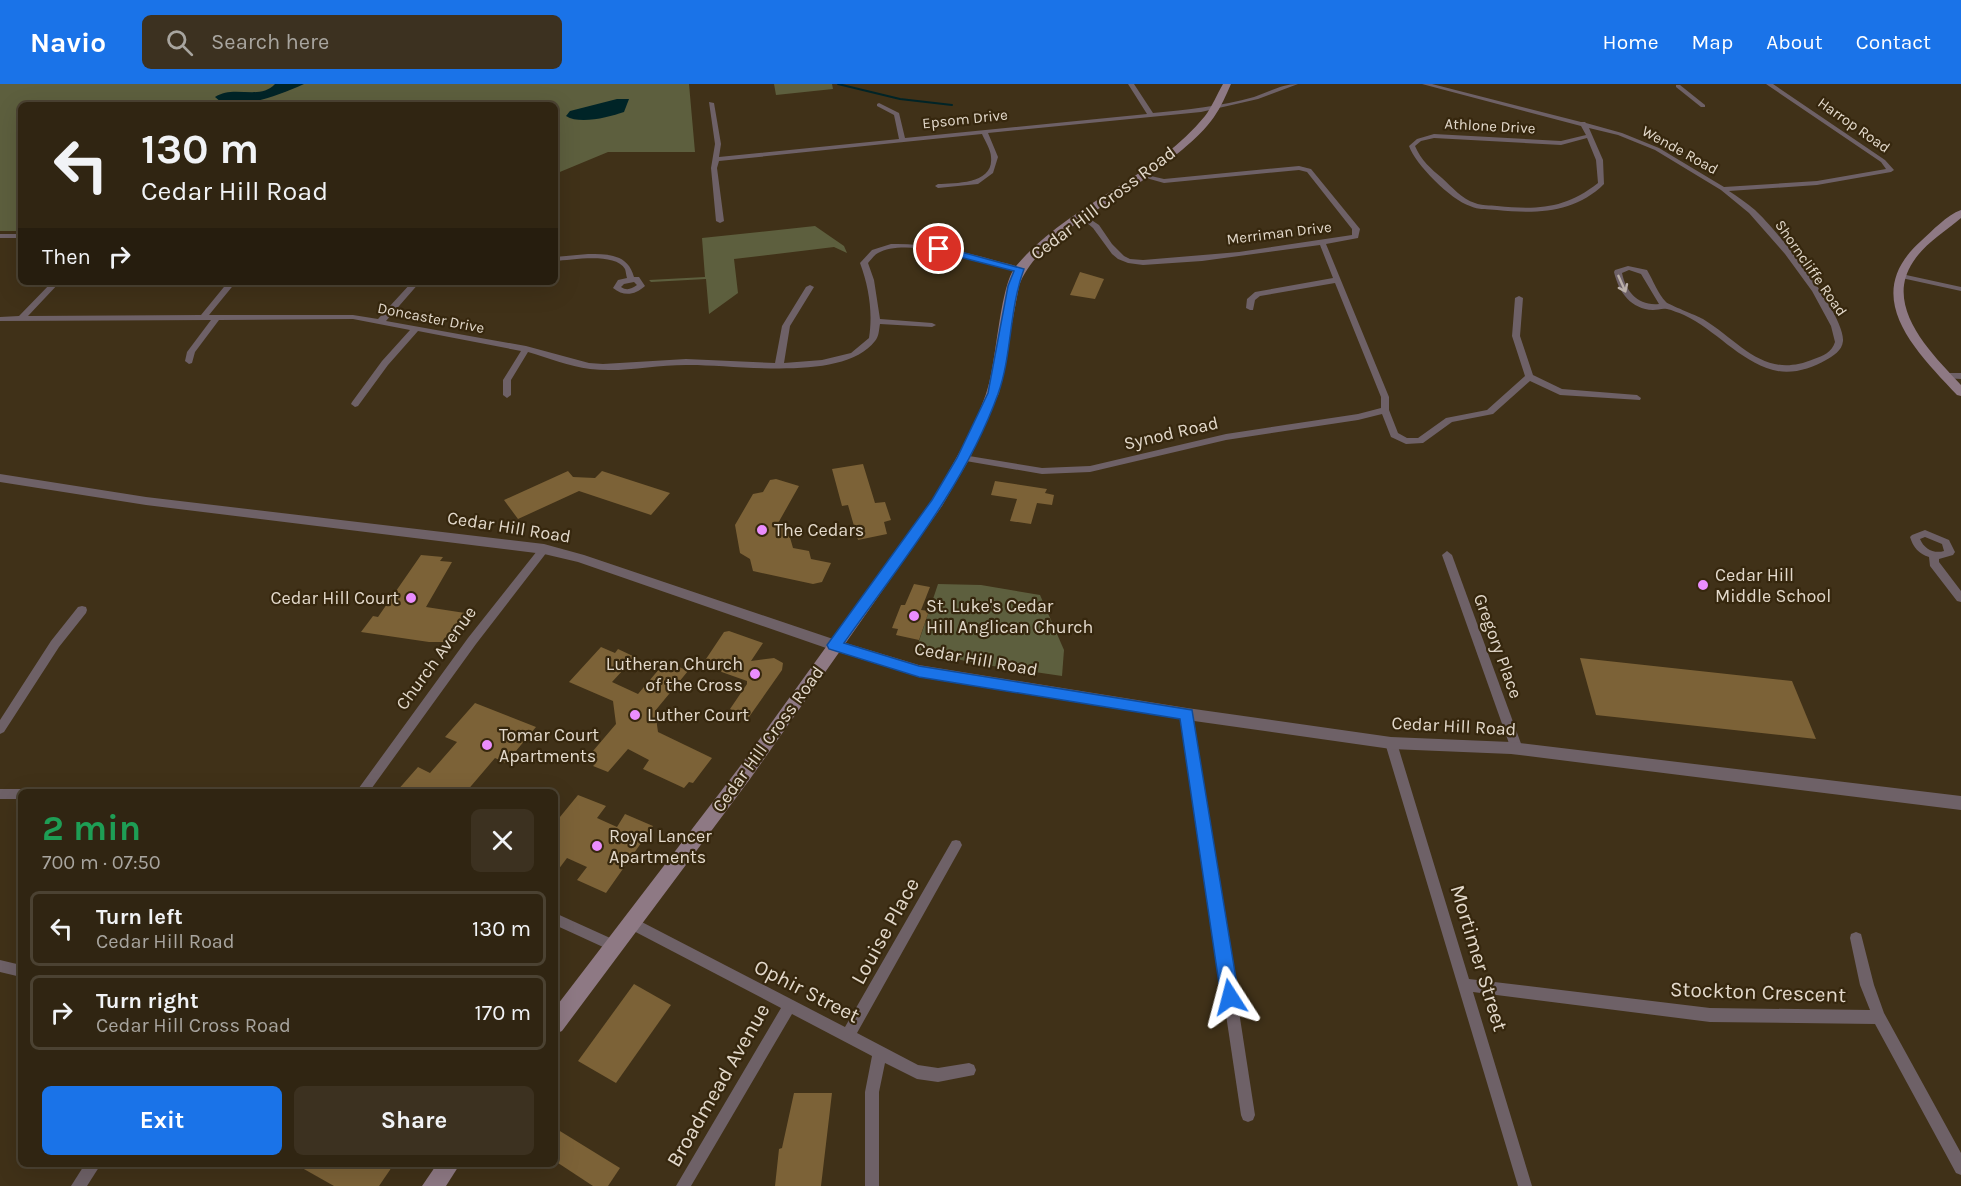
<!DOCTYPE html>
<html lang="en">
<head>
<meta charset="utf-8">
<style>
  body { margin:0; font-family:Karla,sans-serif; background:#3c3120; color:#f1f3f6; height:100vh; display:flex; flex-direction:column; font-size:22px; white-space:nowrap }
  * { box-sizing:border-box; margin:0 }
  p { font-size:20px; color:#a8a59f }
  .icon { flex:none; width:33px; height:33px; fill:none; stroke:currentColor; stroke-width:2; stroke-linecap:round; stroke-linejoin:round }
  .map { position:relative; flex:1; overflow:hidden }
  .panel { position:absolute; left:18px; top:705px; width:540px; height:378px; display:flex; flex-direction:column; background:#302512; border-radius:9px; box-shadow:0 6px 24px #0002,0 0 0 2px #4b4232 }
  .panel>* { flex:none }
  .top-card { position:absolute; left:18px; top:18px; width:540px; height:183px; border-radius:9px; box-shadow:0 6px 24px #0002,0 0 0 2px #4b4232; background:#302512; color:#f1f3f6; overflow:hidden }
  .pin { position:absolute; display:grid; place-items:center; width:51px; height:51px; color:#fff; margin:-26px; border:3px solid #fff; border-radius:50%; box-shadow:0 2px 6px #0007 }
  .me { position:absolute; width:66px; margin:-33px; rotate:351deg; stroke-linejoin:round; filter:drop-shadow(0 0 4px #0008) }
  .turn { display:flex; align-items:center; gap:21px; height:126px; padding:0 24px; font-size:27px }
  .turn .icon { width:78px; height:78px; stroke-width:2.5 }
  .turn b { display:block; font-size:42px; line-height:51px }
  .then { display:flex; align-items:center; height:57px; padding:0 24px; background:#0003; gap:12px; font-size:22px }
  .round { display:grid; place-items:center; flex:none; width:63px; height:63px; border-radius:9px; background:#3c3120 }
  .overview { display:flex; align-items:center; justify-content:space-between; height:102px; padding:0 24px }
  h1 { font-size:36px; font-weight:700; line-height:45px; color:#1e9e55 }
  .cta { display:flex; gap:12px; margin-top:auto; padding:12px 24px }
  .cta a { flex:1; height:69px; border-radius:9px; background:#1a73e8; color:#fff; font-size:24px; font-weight:700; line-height:69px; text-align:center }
  .cta a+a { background:#3c3120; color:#f1f3f6 }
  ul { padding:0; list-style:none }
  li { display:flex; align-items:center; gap:18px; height:75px; margin:0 12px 9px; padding:0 12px; border:3px solid #4b4232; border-radius:9px }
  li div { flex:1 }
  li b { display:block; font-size:22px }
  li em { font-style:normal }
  header { display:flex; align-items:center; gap:36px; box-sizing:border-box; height:84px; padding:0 30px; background:#1a73e8; color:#fff }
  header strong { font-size:28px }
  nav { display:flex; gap:33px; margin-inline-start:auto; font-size:21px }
  .search { width:420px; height:54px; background:#3c3120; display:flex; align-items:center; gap:15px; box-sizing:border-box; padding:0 21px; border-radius:9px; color:#a8a59f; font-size:22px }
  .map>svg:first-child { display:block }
  .green { fill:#5d5f3e }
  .water { fill:#002427 }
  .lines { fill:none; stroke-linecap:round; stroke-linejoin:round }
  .stream { stroke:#002427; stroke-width:2 }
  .building { fill:#7c6237 }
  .minor { fill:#6e6167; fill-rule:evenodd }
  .tertiary { fill:#6e6167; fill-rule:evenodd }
  .secondary { fill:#8e7984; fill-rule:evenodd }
  .oneway { stroke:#baafa8 }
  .route { fill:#1a73e8; stroke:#114b97; stroke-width:1.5 }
  .poi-dot { fill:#ea8dfd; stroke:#36270e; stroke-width:2 }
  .labels { text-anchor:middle; stroke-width:4.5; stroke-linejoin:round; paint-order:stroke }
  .far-street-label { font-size:15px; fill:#e3d9cb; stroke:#36270e }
  .street-label { font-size:18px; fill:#e3d9cb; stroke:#36270e }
  .poi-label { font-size:18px; fill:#e3d9cb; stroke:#36270e; text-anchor:start }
  .near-street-label { font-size:21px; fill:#e3d9cb; stroke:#36270e }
</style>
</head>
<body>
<header>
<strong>Navio</strong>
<div class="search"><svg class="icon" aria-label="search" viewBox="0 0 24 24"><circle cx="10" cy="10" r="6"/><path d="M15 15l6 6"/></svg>Search here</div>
<nav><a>Home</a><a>Map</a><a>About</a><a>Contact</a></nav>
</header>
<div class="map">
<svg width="1961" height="1102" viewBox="0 0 1961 1102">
  <rect width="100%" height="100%" fill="#403118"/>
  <g class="green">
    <path d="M0,0H689L695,68H608L555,90V21H21V147H0Z"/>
    <path d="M774,0H832L833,5L776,11Z"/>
    <path d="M815,142L844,162L847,169L834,163L734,175L738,209L709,230L706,195L651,198L649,196L705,193L702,154Z"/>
    <path d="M938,500L981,501L1040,511L1064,566L1062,592L979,580L916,566Z"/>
  </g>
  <g class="water">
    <path d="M275,0H304C278,12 251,21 221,21V18L215,13C234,0 259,17 275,0Z"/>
    <path d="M617,15H629L624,28C609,33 580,41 566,32L570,27Z"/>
  </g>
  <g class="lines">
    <path class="stream" d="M838,0L900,15L952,21"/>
  </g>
  <g class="building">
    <path d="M1080,188L1104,195L1095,215L1070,211Z"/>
    <path d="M863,380L875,419L885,418L891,436L884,438L887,450L858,456L848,421L842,422L832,385Z"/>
    <path d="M568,387L573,393L595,394L602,387L670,409L651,431L579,407L518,435L504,416Z"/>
    <path d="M776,395L799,402L777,441L787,443L793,464L809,467L811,475L831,479L822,498L813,500L753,487L750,475L740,469L735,441L753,410L763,408L770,396Z"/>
    <path d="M995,397L1047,405L1045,409L1054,411L1052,421L1037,419L1031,440L1010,437L1017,415L991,411Z"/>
    <path d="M421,471L443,473L440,477L452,478L426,523L465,529L450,554L446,558H429L361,548L373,532L378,533Z"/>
    <path d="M914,500L930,503L921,526L929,527L919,556L896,551L898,545L892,544L901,521H905Z"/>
    <path d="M729,547L763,559L751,577L774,574L783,579L782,586L749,633L730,625L747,600V597L702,581L724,548Z"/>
    <path d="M601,563L615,569L618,565L635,573L612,598L638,610L666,577L688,587L655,627L658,648L712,674L693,699L689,698L684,704L643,685L649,676L628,665L608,688L593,682L596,679L587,674L616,640L613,617L569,598Z"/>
    <path d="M1580,574L1792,597L1816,655L1596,631Z"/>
    <path d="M475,619L536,643L506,679L495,674L466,708H396L418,683L430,689L457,658L445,653Z"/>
    <path d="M578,711L606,722L597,734L617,743L625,730L653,742L606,809L577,796L587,783L567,774L555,790V739Z"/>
    <path d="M634,900L671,921L616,999L578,977Z"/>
    <path d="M794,1009H832L821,1102H775L779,1065L782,1064Z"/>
    <path d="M555,1044L620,1084L608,1102H593L555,1077Z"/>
    <path d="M295,1080H394L379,1102H334Z"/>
  </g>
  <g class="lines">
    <g class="minor">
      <path d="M1128,0H1134L1153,29C1187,26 1221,22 1254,13C1269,8 1282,0 1298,0L1258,15L1201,28L988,49L998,73L993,89L978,100L938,104L935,102L938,100C956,99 994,100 991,73C991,66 985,57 982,50L719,77L717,84L724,137L720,139L716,137L711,84L715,60L709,18L714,19L721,60L719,73L899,55L894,31L877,22V20L879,19L899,29L905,54L1147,30Z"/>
      <path d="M1422,0H1432L1581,38H1585L1586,39L1622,49L1659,64L1724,103L1817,97L1886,85L1881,78L1766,0H1773L1885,76L1894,86L1891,88L1817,101L1729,107C1738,113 1747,119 1755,126C1776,145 1845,230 1843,257C1842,267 1833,272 1826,276C1810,285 1791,291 1773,286C1738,276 1716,246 1684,231C1679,229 1672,226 1667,225C1662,224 1658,226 1653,226C1631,225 1619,209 1614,188L1615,186L1628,182L1647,186C1653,196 1658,210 1666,218C1669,221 1696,231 1703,235C1742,259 1764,296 1814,275C1823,272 1832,268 1835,258L1831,242L1812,207L1785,170L1749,129L1721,106L1655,66L1618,51L1589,44L1603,76L1604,100C1575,129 1536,130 1497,126C1488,125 1478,126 1470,122C1451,116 1415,80 1409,62L1417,55L1434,50L1561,57L1586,51L1581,42ZM1434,54L1561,61L1587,54L1596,76L1598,99C1565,125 1537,126 1497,122C1490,121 1482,122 1475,119C1462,115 1452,103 1442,94C1431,85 1421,76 1415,62L1421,57ZM1629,186L1641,190L1659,220C1638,222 1626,208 1622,189Z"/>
      <path d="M1676,1H1680L1705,21V23H1701L1676,3Z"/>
      <path d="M1299,82L1311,85L1360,145L1358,154L1326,160L1389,313V326L1398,349L1407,354H1418L1446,334L1487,326L1525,292L1512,252L1515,214L1519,212L1523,214L1520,252L1533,291L1562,305L1637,311L1641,314L1640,316L1560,311L1530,297L1493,330L1452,338L1423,359L1406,360L1391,353L1382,330L1358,336L1226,356L1090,388L1042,390L960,376L958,374L960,372L963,371L1042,384L1090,382L1226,350L1358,330L1381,324V313L1335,199L1260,212L1255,216L1253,226H1250L1246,224L1247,215L1255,208L1333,194L1320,161L1202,177L1143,181L1128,179L1118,175L1112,170L1093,144L1080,133L1084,131L1099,141L1112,160L1124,172L1130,175L1143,176L1239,168L1352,151V145L1307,88L1299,86L1164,99L1139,92L1142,90L1164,95Z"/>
      <rect x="0" y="150" width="21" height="4"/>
      <path d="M891,160C928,159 962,167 997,177C1005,179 1016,181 1023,185L1019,187C987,179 907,152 878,169C874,171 871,176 868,179L874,196L880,235L932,239L936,241L932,243L880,240C879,245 879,253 875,257C843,299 734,280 686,281C654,281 621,289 590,285C569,282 548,274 528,268L511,296V311L507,314L503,311V296L521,267L418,247L388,281L358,322L355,323L351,320L352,318L382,277L410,246L353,235L219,236L195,268L192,279L189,280L185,277L187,268L211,236L0,237V233L19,232L52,198H60L28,232L201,231L228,198H236L209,231H353L378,235L412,198H420L386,237L526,262L589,279L603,280L686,275L775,279L782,242L806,203L810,201L814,203L790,242L784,279L822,276L851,269L869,254C873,229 869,203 860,179L872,166Z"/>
      <path d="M588,170C608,170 628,170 634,193H639L645,202C635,211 624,213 613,204L618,196L627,194C626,191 626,188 625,185C615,168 572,176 555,177V173ZM634,198L637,201C631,205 627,207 621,203L624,200Z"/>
      <path d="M1897,189L1961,203V207L1897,193Z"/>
      <path d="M1946,289H1961V295L1943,294L1942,292Z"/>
      <path d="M1925,446L1949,456L1955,468L1953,471L1939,475V478L1961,507V518L1957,517L1930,482L1929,473C1919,470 1913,463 1910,453L1912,451ZM1925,453L1942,460L1944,467C1934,470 1924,465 1920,455Z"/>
      <path d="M544,461L547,462L549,465L547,468L476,560L369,708H356L468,554L541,462Z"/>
      <path d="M1447,467L1452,471L1523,665L1521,668L1517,670L1513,668L1511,665L1442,471Z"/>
      <path d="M82,522L86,523L87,526L86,529L59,563L4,648L0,650V636L51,557L78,523Z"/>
      <path d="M1187,625L1191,627L1193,630L1255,1031L1253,1036L1248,1038L1243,1036L1241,1031L1181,630L1183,627Z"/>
      <path d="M1391,654L1395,656L1397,659L1469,895L1710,924L1870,926L1860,901L1850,854L1851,850L1856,848L1861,850L1874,901L1884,929L1961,1069V1091L1956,1089L1875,940L1710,938L1473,908L1532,1102H1518L1385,659L1387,656Z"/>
      <path d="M0,705H21L26,708H21V715H0Z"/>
      <path d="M956,756L960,757L962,761L960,765L857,949L918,981L938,984L969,979L974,981L976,986L974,991L938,998L917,995L885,979L879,1008V1102H865V1008L872,972L792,930L691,1102H676L781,924L626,843L625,839L626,835L631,833L636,835L845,943L952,757Z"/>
      <path d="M555,829L619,858L620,862L619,866L614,868L555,841Z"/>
      <path d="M0,876L21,881V893L0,888Z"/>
      <path d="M85,1080H101L87,1102H71Z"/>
    </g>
    <path class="tertiary" d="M0,390L146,413L544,460L584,471L836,556L919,581L1187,624L1391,653L1511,658L1961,712V726L1511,670L1391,665L1187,636L919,593L829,565L578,478L544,470L146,421L0,398Z"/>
    <g class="secondary">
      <path d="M1223,0H1231C1226,11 1221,23 1214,33C1198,56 1169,76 1146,94C1107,123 1035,155 1019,202L999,309L970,374L942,422L750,695L562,947L555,950V924L738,685L932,416C952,382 973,347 986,310C997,281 999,202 1016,182C1068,120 1154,95 1205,32C1212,23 1217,10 1223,0Z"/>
      <path d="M1961,126V134C1945,148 1924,160 1913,178C1883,223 1932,270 1961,301V312L1957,311C1915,266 1859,212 1921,157C1932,147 1947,131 1961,126Z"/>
      <path d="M437,1080H460L446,1102H422Z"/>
    </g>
  </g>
  <defs><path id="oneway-shaft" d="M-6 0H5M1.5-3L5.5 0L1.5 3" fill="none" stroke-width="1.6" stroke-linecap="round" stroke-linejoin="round" transform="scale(1.5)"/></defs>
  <use class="oneway" href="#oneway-shaft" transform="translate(1622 200) rotate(66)"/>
  <path class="route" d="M939,162L1024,185C1009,225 1012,272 998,310C965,402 900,480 844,559L919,582L1192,626L1239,913L1236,919L1230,922L1224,919L1221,913L1180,635L919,593L829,565L827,561L932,416L957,374L988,309L1008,202L1014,187L936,167L934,165Z"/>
  <g class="poi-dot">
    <circle cx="762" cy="446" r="6"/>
    <circle cx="1703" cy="501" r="6"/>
    <circle cx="411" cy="514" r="6"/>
    <circle cx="914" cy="532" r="6"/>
    <circle cx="755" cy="590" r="6"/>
    <circle cx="635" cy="631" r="6"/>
    <circle cx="487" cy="661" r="6"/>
    <circle cx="597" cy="762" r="6"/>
  </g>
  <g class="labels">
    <g class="far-street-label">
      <text transform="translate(965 35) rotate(-6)" y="5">Epsom Drive</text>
      <text transform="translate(1854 41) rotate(35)" y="5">Harrop Road</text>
      <text transform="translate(1490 42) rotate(3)" y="5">Athlone Drive</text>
      <text transform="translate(1680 66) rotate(29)" y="5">Wende Road</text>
      <text transform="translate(1279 149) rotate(-7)" y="5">Merriman Drive</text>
      <text transform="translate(1811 184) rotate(55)" y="5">Shorncliffe Road</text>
      <text transform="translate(431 234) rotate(11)" y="5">Doncaster Drive</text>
    </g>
    <g class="street-label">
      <text transform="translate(1103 119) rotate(-37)" y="6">Cedar Hill Cross Road</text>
      <text transform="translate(1171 349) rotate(-13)" y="6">Synod Road</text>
      <text transform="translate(509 443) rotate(9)" y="6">Cedar Hill Road</text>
      <text transform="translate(1498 562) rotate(70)" y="6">Gregory Place</text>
      <text transform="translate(436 574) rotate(-54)" y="6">Church Avenue</text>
      <text transform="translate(976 575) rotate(10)" y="6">Cedar Hill Road</text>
      <text transform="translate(1454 642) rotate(3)" y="6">Cedar Hill Road</text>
      <text transform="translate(768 655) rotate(-54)" y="6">Cedar Hill Cross Road</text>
    </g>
    <g class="poi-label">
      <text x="774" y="452">The Cedars</text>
      <text x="1715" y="497">Cedar Hill<tspan x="1715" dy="21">Middle School</tspan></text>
      <text x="399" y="520" text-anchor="end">Cedar Hill Court</text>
      <text x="926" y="528">St. Luke's Cedar<tspan x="926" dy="21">Hill Anglican Church</tspan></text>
      <text x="743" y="586" text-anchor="end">Lutheran Church<tspan x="743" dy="21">of the Cross</tspan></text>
      <text x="647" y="637">Luther Court</text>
      <text x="499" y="657">Tomar Court<tspan x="499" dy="21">Apartments</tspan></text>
      <text x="609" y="758">Royal Lancer<tspan x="609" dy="21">Apartments</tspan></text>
    </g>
    <g class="near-street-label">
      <text transform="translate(885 847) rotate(-61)" y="7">Louise Place</text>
      <text transform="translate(1479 874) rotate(73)" y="7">Mortimer Street</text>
      <text transform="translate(807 907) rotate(27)" y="7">Ophir Street</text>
      <text transform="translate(1758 908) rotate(2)" y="7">Stockton Crescent</text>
      <text transform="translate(718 1001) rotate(-60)" y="7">Broadmead Avenue</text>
    </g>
  </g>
</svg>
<div class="pin" style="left:939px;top:165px;background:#d93025"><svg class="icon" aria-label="arrive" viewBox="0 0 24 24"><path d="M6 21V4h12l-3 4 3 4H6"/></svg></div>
<svg class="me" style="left:1230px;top:913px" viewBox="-20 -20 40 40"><path d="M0-17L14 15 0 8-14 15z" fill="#1a73e8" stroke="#fff" stroke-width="4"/></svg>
<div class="top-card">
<div class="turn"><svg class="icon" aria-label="left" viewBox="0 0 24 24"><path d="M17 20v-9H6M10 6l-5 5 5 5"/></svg><div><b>130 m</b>Cedar Hill Road</div></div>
<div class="then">Then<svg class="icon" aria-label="right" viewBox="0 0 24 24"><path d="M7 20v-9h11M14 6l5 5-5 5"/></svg></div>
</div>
<section class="panel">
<div class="overview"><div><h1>2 min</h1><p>700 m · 07:50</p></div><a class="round"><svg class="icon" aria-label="close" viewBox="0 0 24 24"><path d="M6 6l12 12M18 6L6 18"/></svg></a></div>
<ul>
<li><svg class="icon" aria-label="left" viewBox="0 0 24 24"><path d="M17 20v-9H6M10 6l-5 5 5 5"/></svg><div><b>Turn left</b><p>Cedar Hill Road</p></div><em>130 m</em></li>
<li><svg class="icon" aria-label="right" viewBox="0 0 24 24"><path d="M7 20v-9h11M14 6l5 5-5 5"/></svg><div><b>Turn right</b><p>Cedar Hill Cross Road</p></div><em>170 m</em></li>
</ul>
<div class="cta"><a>Exit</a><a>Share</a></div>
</section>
</div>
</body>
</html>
